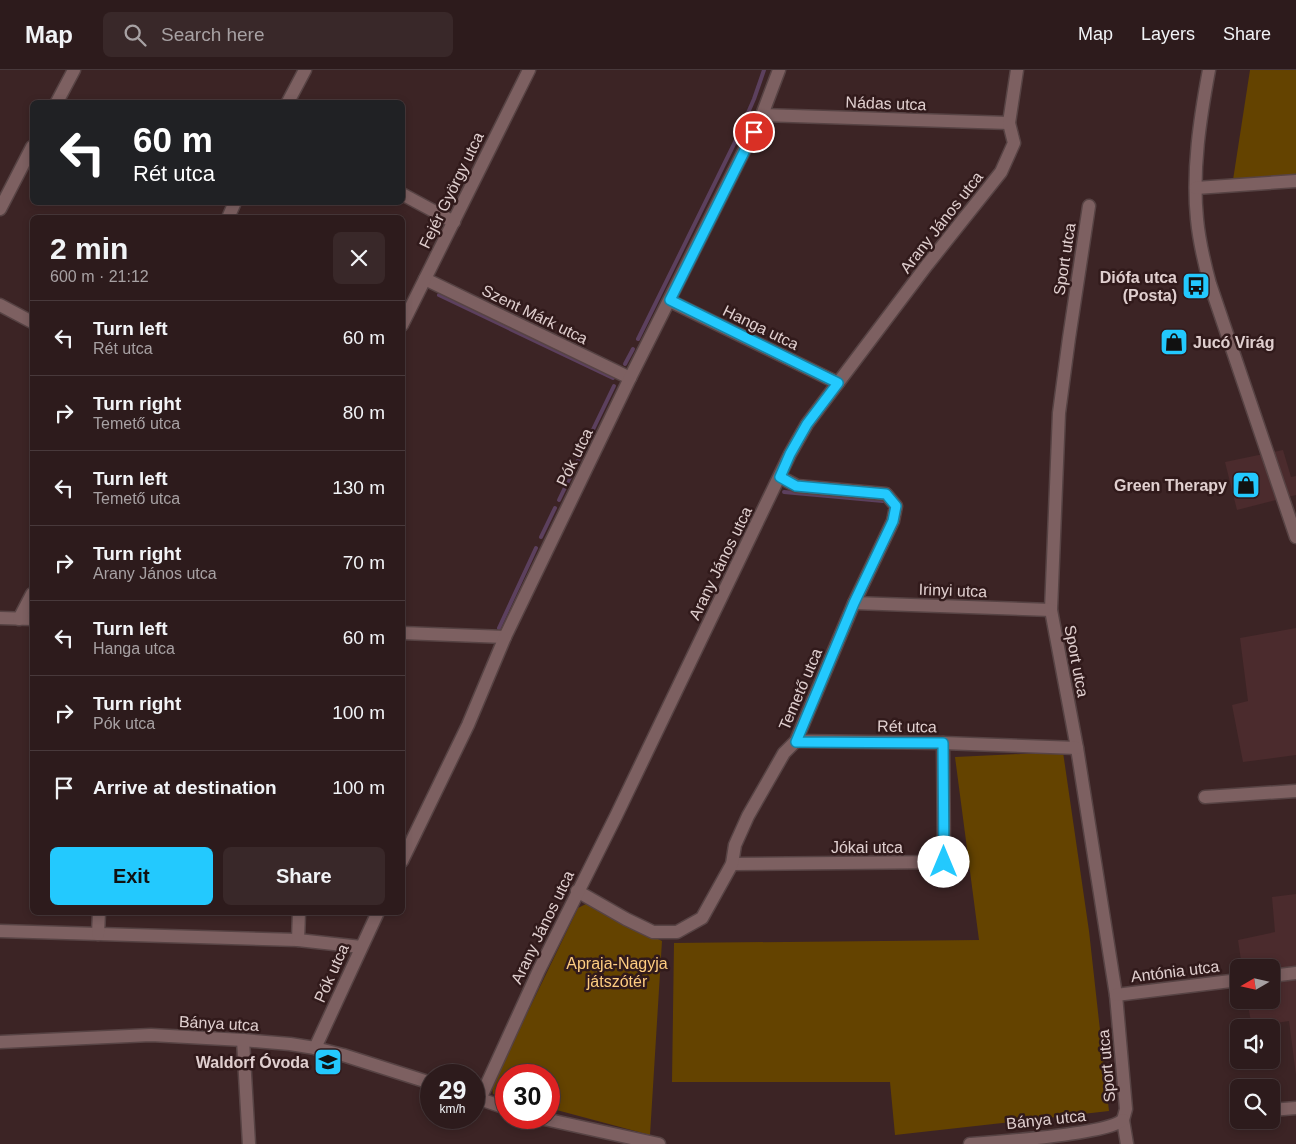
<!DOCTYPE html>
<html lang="en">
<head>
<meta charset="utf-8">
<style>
  body { margin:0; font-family:Helvetica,sans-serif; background:#392829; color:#f1f3f6; height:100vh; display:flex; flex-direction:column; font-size:19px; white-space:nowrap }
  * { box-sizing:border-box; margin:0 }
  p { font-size:16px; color:#a7a1a3 }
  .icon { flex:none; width:28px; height:28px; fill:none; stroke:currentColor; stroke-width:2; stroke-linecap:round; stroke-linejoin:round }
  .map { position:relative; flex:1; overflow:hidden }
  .sheet { position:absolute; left:30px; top:145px; width:375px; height:700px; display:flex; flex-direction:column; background:#2d1b1c; border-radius:8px; box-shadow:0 2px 8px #0003,0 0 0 1px #48393b }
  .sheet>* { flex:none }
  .top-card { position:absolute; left:30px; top:30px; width:375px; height:105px; border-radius:8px; box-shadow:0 2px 8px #0003,0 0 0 1px #48393b; background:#202124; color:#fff; overflow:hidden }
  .needle { width:32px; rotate:261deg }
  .buttons { position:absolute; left:1230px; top:889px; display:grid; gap:10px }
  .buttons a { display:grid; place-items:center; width:50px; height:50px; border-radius:8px; background:#2d1b1c; box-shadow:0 2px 8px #0003,0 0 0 1px #48393b; font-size:25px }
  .speed { position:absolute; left:420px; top:994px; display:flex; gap:10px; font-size:25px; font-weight:700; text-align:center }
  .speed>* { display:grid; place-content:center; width:65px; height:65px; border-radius:50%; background:#2d1b1c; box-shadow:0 2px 8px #0003,0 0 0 1px #48393b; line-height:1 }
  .speed small { font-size:12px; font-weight:400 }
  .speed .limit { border:8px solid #d22; background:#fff; color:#111 }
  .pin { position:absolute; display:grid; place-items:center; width:42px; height:42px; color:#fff; margin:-21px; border:2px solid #fff; border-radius:50%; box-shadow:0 1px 5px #0007 }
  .me { position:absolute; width:55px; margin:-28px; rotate:0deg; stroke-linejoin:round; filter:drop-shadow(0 0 4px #0008) }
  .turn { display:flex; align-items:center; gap:18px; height:105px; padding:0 20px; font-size:22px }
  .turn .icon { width:65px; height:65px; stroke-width:2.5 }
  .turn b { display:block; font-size:35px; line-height:42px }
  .round { display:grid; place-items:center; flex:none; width:52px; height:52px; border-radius:8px; background:#392829 }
  .summary { display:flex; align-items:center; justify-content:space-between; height:85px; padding:0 20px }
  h1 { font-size:30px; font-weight:800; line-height:38px }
  .button { display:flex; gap:10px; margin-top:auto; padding:10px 20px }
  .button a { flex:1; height:58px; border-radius:8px; background:#23c9fe; color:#111; font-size:20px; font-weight:800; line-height:58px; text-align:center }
  .button a+a { background:#392829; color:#f1f3f6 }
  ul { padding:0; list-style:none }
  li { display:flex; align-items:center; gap:15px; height:75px; padding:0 20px; border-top:1px solid #48393b }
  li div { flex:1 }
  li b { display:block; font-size:19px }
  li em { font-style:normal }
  header { display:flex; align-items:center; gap:30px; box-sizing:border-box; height:70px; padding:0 25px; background:#2d1b1c; border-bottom:1px solid #48393b }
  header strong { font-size:24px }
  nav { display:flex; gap:28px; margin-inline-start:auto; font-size:18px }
  .search { width:350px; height:45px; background:#392829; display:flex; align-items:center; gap:12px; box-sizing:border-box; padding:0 18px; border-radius:8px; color:#a7a1a3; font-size:19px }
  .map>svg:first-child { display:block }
  .built { fill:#4b2b2d }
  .green { fill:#644300 }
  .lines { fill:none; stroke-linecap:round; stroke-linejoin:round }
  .stream { stroke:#5c405e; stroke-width:4 }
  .minor-casing { stroke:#574344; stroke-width:15 }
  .minor { stroke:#7d6061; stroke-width:12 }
  .route-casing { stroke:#1783a5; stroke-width:12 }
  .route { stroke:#23c9fe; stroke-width:9 }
  .labels { text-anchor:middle; stroke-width:5; stroke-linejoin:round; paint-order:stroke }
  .street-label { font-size:16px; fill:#e0cfcf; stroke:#311a1b }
  .poi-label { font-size:16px; font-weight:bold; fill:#e0cfcf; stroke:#311a1b; text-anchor:end }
  .park-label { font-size:16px; fill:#fecc80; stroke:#311a1b }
</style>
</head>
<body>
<header>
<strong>Map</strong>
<div class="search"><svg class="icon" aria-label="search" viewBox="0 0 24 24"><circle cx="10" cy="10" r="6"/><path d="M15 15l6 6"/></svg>Search here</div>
<nav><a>Map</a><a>Layers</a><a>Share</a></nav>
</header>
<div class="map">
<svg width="1296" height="1074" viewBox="0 0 1296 1074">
  <rect width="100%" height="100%" fill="#3c2425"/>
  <g class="built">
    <path d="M1283,380L1291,407L1296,406V425L1237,440L1225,392Z"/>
    <path d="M1296,558V685L1243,692L1232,635L1248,631L1240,568Z"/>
    <path d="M1296,824V1005L1289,951L1252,957L1247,930H1271V898L1242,897L1238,870L1275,862L1272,827Z"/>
  </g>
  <g class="green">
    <path d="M1250,0H1296V106L1233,110Z"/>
    <path d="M1063,682L1089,861L1109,1041L895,1065L890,1012H672L674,873L979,870L955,687Z"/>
    <path d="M586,834L662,871L650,1065L549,1038V1005H506V1027L493,1024L492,1016L578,838Z"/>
  </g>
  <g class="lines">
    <g class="stream">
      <path d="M439,225L613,308"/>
      <path d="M638,269L737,68L754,29L764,0"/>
      <path d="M625,294L633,279"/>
      <path d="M784,422L883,431"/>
      <path d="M559,430L614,316"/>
      <path d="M541,467L555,438"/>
      <path d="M499,558L536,478"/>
    </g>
    <defs>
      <g id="minor">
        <path d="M1209,0C1200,48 1192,100 1197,149C1199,171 1204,192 1210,214L1296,467"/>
        <path d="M57,32L74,0"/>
        <path d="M288,32L305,0"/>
        <path d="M762,45L1009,53"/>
        <path d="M1196,118L1296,111"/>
        <path d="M402,124L454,152"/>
        <path d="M1089,136L1069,268L1059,343L1051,540L1077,678L1116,925L1126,1039L1123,1050"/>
        <path d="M0,139L32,77"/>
        <path d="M228,148L235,132"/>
        <path d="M425,209L630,308"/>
        <path d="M670,231L838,313"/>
        <path d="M0,235L32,252"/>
        <path d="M402,255L529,0"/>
        <path d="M854,533L1051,540"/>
        <path d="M0,548L32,549"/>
        <path d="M19,549L32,524"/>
        <path d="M402,563L505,567"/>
        <path d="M796,671L943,673L1077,678"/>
        <path d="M1205,727L1296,721"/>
        <path d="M402,791L468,655L505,567L630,308L762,45L779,0"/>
        <path d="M732,794L944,792L943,673"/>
        <path d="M577,821L626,849L653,862H677L702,848L732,794L735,775L748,746L784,683L796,671L854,533L893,451L896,436L886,424L797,416L780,407"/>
        <path d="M0,861L298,870L361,877"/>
        <path d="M98,864L99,842"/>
        <path d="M298,870L299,842"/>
        <path d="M1271,906L1296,903"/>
        <path d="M1116,925L1239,910"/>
        <path d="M243,970L249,1074"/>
        <path d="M0,972L151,965L243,970L290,974L315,978L343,985L431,1013"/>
        <path d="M315,978L378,842"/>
        <path d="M474,1027L506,1038"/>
        <path d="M480,1029L539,900L616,746L790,384L807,354L927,195L1001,102L1014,73L1009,53L1017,0"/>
        <path d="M1271,1040L1296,1038"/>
        <path d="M540,1048L659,1074"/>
        <path d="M1123,1050L1127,1074"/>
        <path d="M970,1074C997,1072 1107,1064 1123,1050"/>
      </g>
    </defs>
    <use href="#minor" class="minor-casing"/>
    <use href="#minor" class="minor"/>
  </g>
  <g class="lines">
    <defs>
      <path id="route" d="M754,62L670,230L838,313L807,354L790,384L780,407L796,416L886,424L896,436L893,451L854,533L796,672L943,673L944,792"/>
    </defs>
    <use href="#route" class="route-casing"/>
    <use href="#route" class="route"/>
  </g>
  <defs>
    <symbol id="bus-square" viewBox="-11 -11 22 22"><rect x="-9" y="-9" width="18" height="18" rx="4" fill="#23c9fe" stroke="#311a1b"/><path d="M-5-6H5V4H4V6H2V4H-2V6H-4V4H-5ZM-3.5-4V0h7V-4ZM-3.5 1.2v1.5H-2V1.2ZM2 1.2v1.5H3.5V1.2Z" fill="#111"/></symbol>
    <symbol id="shop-square" viewBox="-11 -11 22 22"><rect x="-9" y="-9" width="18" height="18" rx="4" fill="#23c9fe" stroke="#311a1b"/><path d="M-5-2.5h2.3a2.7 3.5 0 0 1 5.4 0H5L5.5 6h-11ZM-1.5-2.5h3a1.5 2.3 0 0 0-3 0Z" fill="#111"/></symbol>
    <symbol id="school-square" viewBox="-11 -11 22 22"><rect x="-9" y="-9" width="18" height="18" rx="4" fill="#23c9fe" stroke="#311a1b"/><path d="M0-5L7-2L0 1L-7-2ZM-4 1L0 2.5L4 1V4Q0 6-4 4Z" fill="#111"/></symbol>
  </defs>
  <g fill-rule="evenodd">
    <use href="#bus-square" x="1180" y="200" width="32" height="32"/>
    <use href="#shop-square" x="1158" y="256" width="32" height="32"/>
    <use href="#shop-square" x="1230" y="399" width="32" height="32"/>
    <use href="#school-square" x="312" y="976" width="32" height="32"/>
  </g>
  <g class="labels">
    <g class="street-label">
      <text transform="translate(886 33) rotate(2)" y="6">Nádas utca</text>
      <text transform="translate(451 120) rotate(-64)" y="6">Fejér György utca</text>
      <text transform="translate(941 152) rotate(-52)" y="6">Arany János utca</text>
      <text transform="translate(1064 189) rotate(-81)" y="6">Sport utca</text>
      <text transform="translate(535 244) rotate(26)" y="6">Szent Márk utca</text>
      <text transform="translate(761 257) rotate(26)" y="6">Hanga utca</text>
      <text transform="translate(574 387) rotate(-64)" y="6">Pók utca</text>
      <text transform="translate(720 493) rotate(-64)" y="6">Arany János utca</text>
      <text transform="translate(953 520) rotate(2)" y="6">Irinyi utca</text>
      <text transform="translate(1077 591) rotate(79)" y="6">Sport utca</text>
      <text transform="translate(800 619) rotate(-67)" y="6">Temető utca</text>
      <text transform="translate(907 656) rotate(1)" y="6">Rét utca</text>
      <text x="867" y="783">Jókai utca</text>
      <text transform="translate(542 857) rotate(-64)" y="6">Arany János utca</text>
      <text transform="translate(1175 901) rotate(-7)" y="6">Antónia utca</text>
      <text transform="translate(331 903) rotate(-66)" y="6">Pók utca</text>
      <text transform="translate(219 953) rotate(3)" y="6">Bánya utca</text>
      <text transform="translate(1106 996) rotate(-95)" y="6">Sport utca</text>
      <text transform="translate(1046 1049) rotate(-6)" y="6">Bánya utca</text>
    </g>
    <g class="poi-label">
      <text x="1177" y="213">Diófa utca<tspan x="1177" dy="18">(Posta)</tspan></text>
      <text x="1193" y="278" text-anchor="start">Jucó Virág</text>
      <text x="1227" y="421">Green Therapy</text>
      <text x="309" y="998">Waldorf Óvoda</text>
    </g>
    <g class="park-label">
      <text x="617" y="899">Apraja-Nagyja<tspan x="617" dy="18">játszótér</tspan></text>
    </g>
  </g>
</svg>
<div class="buttons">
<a><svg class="needle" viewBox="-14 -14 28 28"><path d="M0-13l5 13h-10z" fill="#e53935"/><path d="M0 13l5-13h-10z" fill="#a7a1a3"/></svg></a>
<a><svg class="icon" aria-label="sound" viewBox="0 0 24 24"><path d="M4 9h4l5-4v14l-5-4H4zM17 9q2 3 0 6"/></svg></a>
<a><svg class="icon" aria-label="search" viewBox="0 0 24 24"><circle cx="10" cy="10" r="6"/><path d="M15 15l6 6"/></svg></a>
</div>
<div class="speed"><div>29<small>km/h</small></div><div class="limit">30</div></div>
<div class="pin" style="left:754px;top:62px;background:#d93025"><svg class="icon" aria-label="arrive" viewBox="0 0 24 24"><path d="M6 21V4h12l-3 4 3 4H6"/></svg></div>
<svg class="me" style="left:944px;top:792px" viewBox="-20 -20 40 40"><circle r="19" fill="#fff"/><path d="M0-13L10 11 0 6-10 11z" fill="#23c9fe"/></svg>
<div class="top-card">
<div class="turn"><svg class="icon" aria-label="left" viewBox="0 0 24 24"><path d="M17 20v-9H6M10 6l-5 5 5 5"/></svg><div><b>60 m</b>Rét utca</div></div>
</div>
<section class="sheet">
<div class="summary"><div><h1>2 min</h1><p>600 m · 21:12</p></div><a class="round"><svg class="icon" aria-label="close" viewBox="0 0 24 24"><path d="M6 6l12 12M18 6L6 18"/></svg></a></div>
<ul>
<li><svg class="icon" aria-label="left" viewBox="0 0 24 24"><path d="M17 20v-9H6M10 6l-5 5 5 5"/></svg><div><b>Turn left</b><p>Rét utca</p></div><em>60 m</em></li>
<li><svg class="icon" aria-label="right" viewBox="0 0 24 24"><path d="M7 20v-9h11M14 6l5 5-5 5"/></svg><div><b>Turn right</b><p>Temető utca</p></div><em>80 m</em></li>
<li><svg class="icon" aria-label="left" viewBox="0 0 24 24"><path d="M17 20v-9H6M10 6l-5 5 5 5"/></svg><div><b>Turn left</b><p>Temető utca</p></div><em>130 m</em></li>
<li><svg class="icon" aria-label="right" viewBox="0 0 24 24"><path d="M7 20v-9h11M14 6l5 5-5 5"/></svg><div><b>Turn right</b><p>Arany János utca</p></div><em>70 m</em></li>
<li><svg class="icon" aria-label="left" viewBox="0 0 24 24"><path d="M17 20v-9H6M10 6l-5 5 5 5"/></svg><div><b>Turn left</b><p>Hanga utca</p></div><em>60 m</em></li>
<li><svg class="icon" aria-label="right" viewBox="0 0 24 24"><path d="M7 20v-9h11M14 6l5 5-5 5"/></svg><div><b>Turn right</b><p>Pók utca</p></div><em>100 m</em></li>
<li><svg class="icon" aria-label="arrive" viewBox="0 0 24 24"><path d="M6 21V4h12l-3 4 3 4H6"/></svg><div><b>Arrive at destination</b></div><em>100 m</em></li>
</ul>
<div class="button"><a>Exit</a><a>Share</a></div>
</section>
</div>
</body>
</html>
